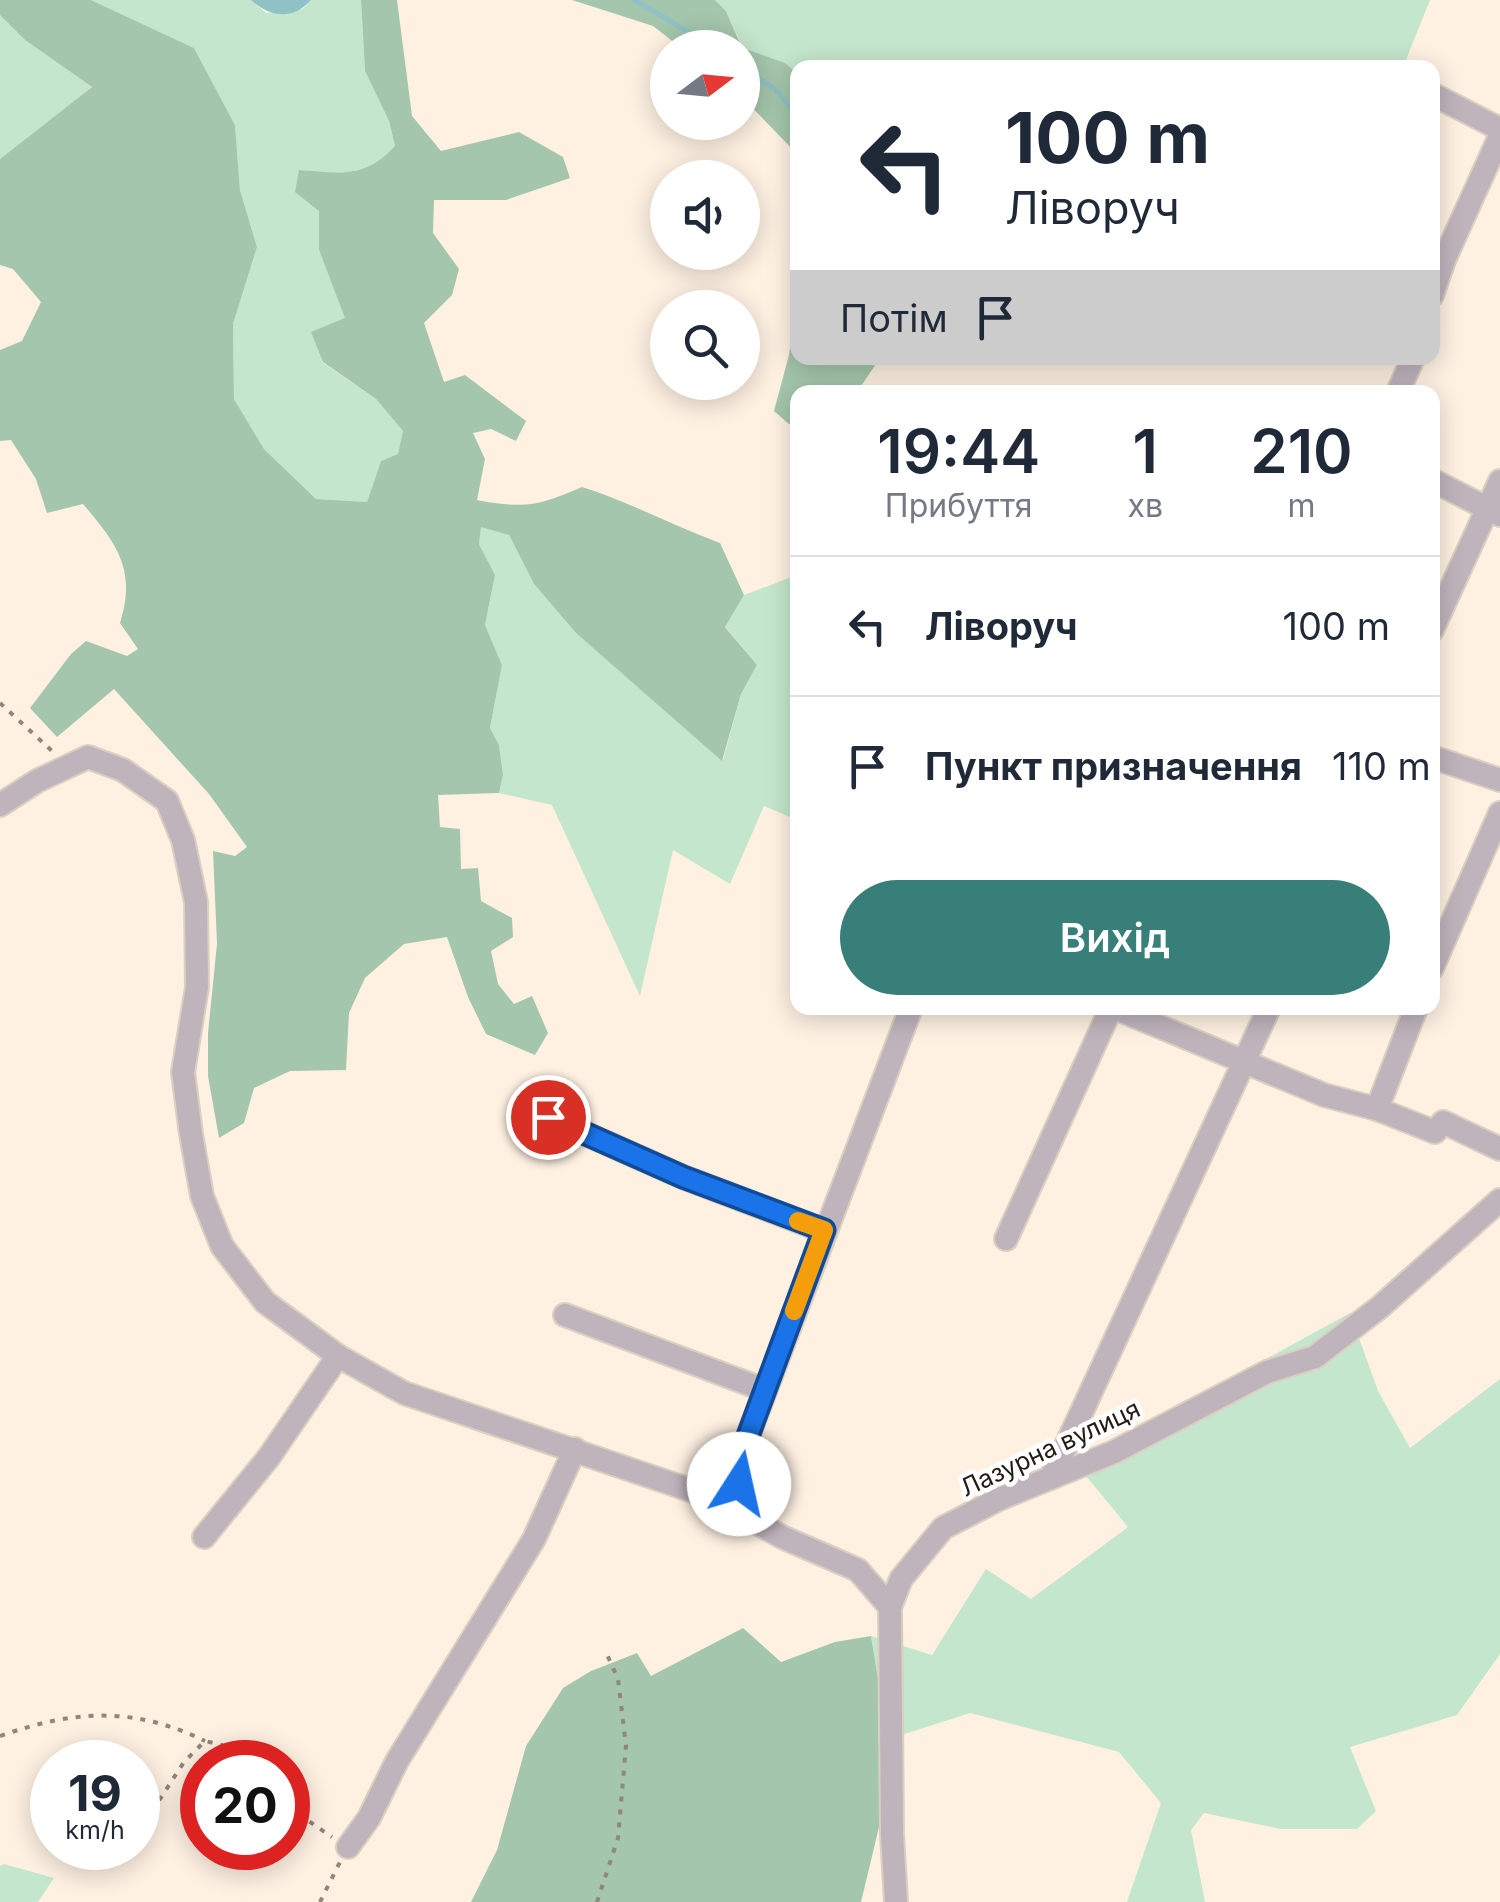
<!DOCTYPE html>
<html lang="uk">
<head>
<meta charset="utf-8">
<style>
  body { margin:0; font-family:Inter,sans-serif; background:#f6f6f7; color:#1f2937; height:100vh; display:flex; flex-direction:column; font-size:38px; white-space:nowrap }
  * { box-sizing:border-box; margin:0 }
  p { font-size:32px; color:#747a83 }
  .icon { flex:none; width:55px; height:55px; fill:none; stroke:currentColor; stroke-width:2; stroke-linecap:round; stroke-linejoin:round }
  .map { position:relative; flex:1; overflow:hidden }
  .drawer { position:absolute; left:790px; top:385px; width:650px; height:630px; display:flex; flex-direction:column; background:#fff; border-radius:20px; box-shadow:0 5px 25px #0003 }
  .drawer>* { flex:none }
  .guide { position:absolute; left:790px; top:60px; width:650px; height:305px; border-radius:20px; box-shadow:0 5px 25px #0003; background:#fff; color:#1f2937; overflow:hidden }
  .needle { width:65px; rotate:74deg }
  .fabs { position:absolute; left:650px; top:30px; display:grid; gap:20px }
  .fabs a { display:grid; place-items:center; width:110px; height:110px; border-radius:50%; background:#fff; box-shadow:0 5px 25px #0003; font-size:50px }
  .speed { position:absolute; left:30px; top:1740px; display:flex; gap:20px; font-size:50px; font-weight:700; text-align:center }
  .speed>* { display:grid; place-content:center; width:130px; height:130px; border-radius:50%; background:#fff; box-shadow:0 5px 25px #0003; line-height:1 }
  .speed small { font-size:25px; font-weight:400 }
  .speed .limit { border:15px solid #d22; background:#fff; color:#111 }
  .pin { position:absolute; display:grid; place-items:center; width:85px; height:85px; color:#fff; margin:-42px; border:5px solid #fff; border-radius:50%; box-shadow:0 2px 10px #0007 }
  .me { position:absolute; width:110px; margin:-55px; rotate:10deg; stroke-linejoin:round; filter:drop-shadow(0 0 8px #0008) }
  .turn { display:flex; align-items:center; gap:35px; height:210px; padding:0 50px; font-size:45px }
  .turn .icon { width:130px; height:130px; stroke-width:2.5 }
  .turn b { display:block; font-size:70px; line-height:85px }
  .then { display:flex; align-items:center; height:95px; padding:0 50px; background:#0003; gap:20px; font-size:38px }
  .eta { display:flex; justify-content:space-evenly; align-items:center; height:170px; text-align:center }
  .eta b { font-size:60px; font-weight:600; line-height:70px }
  .action { display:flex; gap:20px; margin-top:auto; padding:20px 50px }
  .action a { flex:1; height:115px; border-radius:60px; background:#387f79; color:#fff; font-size:40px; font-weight:600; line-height:115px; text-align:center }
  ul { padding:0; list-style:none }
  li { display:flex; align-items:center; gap:30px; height:140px; padding:0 50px; border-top:2px solid #e0e1e3 }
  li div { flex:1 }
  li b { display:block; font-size:38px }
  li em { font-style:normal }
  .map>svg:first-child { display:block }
  .green { fill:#c4e6cc }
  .forest { fill:#a4c6ac }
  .water { fill:#90c1c4 }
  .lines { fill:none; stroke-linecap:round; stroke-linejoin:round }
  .stream { stroke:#90c1c4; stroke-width:5 }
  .minor-casing { stroke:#dbcfc1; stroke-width:26 }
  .path { stroke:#90867a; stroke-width:4; stroke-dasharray:5 8; stroke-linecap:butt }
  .minor { stroke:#bfb4bc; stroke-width:22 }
  .route-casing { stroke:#114b97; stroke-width:25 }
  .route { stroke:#1a73e8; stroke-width:18 }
  .slow { stroke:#f59e0b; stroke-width:18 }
  .labels { text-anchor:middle; stroke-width:9; stroke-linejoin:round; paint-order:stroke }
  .street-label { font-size:25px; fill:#221b12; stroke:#fff }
</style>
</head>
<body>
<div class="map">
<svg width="1500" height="1902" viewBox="0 0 1500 1902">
  <rect width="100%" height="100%" fill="#fef1e2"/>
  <g class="green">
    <path d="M91,0H251L266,13L303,9L311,0H361L365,71L389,121L395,146C363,179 342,173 299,170L319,210V250L346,319L322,362L376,399L403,431L398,455L381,461L367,502L316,499L264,449L234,399L233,324L257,247L240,190L235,125L194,48Z"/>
    <path d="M715,0H1430L1403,67L798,68L797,73L785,63L743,49L726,11Z"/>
    <path d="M0,15L25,40L92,87L0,159Z"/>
    <path d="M481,526L509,535L534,584L576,633L723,760L741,694L757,665L725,626L744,595L797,575V820L764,806L730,884L673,850L640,996L552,805L499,793L503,775L499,745L490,728L502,665L485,625L495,575L479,544Z"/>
    <path d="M1350,1313L1378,1391L1410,1448L1500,1379V1654L1457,1715L1350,1747L1376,1811L1357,1829H1280L1204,1813L1191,1830L1205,1902H1127L1161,1803L1119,1752L970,1713L880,1742L878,1678L871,1636L932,1655L986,1569L1031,1599L1128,1527L1072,1459L1171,1411Z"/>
    <path d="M4,1864L54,1878L38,1902H0V1866Z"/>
  </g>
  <g class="forest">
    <path d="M0,0H91L194,48L235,125L240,190L257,247L233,324L234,399L264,449L316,499L367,502L381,461L398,454L403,431L376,399L323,362L311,332L345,318L319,250V211L295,192L299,170C341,173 364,179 395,146L389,121L365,71L361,0H397L412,116L441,151L519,132L563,157L570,178L506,200H434L433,233L459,269L452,295L424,323L444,382L465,375L526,421L516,441L491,429L473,433L485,459L477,500C525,509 538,506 582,487C630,502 673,526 720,543L744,595L725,627L757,665L741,694L722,761L576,633L534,584L509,535L481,527L479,544L495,575L485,625L502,665L490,728L499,745L503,775L499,793L438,795L440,827L460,829L461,869L478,868L481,901L512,918L513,937L491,951L498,984L514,1004L532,996L548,1033L535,1055L486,1034L468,997L447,937L404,944L365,978L349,1013L346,1070L290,1071L254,1088L244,1123L219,1138L208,1076V1033L217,944L213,851L235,856L247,847L209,794L114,689L57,737L30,708L71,654L86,641L127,656L138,649L120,623C137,569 116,543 83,504L47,513L36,479L11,440L0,441V350L22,341L41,302L13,269L0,265V159L92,87L25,40L0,15Z"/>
    <path d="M572,0H715L726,11L742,48L680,47L653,26Z"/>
    <path d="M743,48L785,63L797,73V154L743,98Z"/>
    <path d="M797,296L798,358H880L857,392H798L797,431L774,411L789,355Z"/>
    <path d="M743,1628L781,1662L835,1642L871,1636L878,1678L880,1823L861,1902H471L497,1850L526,1746L563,1688L591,1671L637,1653L651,1676Z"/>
  </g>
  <path class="water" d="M251,0H311C292,21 270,17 251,0Z"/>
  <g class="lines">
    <g class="stream">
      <path d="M635,0L715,48"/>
      <path d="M742,67L776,90L798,116"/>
    </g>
    <defs>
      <g id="minor">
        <path d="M1432,94L1500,129"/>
        <path d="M1432,295L1444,260L1500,136"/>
        <path d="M1398,392L1413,358"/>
        <path d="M1432,480L1500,515"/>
        <path d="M1432,630L1500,481"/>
        <path d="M1432,757L1500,780"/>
        <path d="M0,805L37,781L88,757L123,770L167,801L183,840L196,902L197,987L183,1072L191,1134L202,1196L222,1246L265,1302L338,1356L404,1393L714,1498L782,1537L858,1570L890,1607"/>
        <path d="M1432,968L1500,813"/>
        <path d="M1115,1008L1324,1095L1377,1109L1435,1132L1443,1122L1500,1149"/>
        <path d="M1377,1109L1416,1008"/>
        <path d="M548,1117L683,1177L824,1231"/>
        <path d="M1006,1239L1111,1008"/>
        <path d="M565,1315L765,1390"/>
        <path d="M1051,1478L1269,1008"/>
        <path d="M743,1514L739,1484L745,1444L911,1008"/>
        <path d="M204,1537L269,1457L338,1356"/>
        <path d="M348,1847L369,1818L397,1761L534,1539L575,1449"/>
        <path d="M896,1902L892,1834L890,1607L901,1579L943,1528L999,1499L1114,1452L1267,1372L1315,1357L1380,1307L1500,1200"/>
      </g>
    </defs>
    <use href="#minor" class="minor-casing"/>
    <g class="path">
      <path d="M0,703L52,751"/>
      <path d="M0,1736C74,1710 133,1706 205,1741"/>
      <path d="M288,1807L332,1837"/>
      <path d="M138,1833L184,1762L205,1741L222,1745L238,1762"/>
      <path d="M320,1902L340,1862"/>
      <path d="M597,1902L618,1838L626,1746L618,1679L605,1650"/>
    </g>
    <use href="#minor" class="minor"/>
  </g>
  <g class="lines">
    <defs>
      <path id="route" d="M548,1117L683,1177L824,1230L745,1444L739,1484"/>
    </defs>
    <use href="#route" class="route-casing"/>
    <use href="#route" class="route"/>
    <path class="slow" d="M794,1311L824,1230L798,1221"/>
  </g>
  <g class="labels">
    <g class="street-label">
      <text transform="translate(1050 1448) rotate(-25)" y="9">Лазурна вулиця</text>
    </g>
  </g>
</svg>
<div class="fabs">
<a><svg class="needle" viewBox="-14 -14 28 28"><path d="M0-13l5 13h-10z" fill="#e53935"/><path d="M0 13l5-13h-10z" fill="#747a83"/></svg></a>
<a><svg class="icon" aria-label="sound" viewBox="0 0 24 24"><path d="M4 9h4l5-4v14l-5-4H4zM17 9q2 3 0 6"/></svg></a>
<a><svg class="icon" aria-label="search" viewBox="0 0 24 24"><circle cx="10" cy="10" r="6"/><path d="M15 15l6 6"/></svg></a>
</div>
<div class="speed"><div>19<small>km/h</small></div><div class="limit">20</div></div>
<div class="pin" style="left:548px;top:1117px;background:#d93025"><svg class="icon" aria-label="arrive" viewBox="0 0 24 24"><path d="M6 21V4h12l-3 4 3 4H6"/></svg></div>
<svg class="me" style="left:739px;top:1484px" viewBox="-20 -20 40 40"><circle r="19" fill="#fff"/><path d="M0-13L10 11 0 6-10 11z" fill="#1a73e8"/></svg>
<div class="guide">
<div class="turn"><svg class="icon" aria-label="left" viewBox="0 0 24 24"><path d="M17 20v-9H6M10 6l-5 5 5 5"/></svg><div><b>100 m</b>Ліворуч</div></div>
<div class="then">Потім<svg class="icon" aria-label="arrive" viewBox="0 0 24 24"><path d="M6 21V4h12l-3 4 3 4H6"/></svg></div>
</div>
<section class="drawer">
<div class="eta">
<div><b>19:44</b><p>Прибуття</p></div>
<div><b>1</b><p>хв</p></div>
<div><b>210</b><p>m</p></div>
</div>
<ul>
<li><svg class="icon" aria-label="left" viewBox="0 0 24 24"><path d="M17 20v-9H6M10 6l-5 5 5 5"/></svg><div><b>Ліворуч</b></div><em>100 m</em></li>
<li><svg class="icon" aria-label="arrive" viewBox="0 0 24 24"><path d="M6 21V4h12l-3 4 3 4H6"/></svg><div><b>Пункт призначення</b></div><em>110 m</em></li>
</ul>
<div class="action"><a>Вихід</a></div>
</section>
</div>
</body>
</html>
